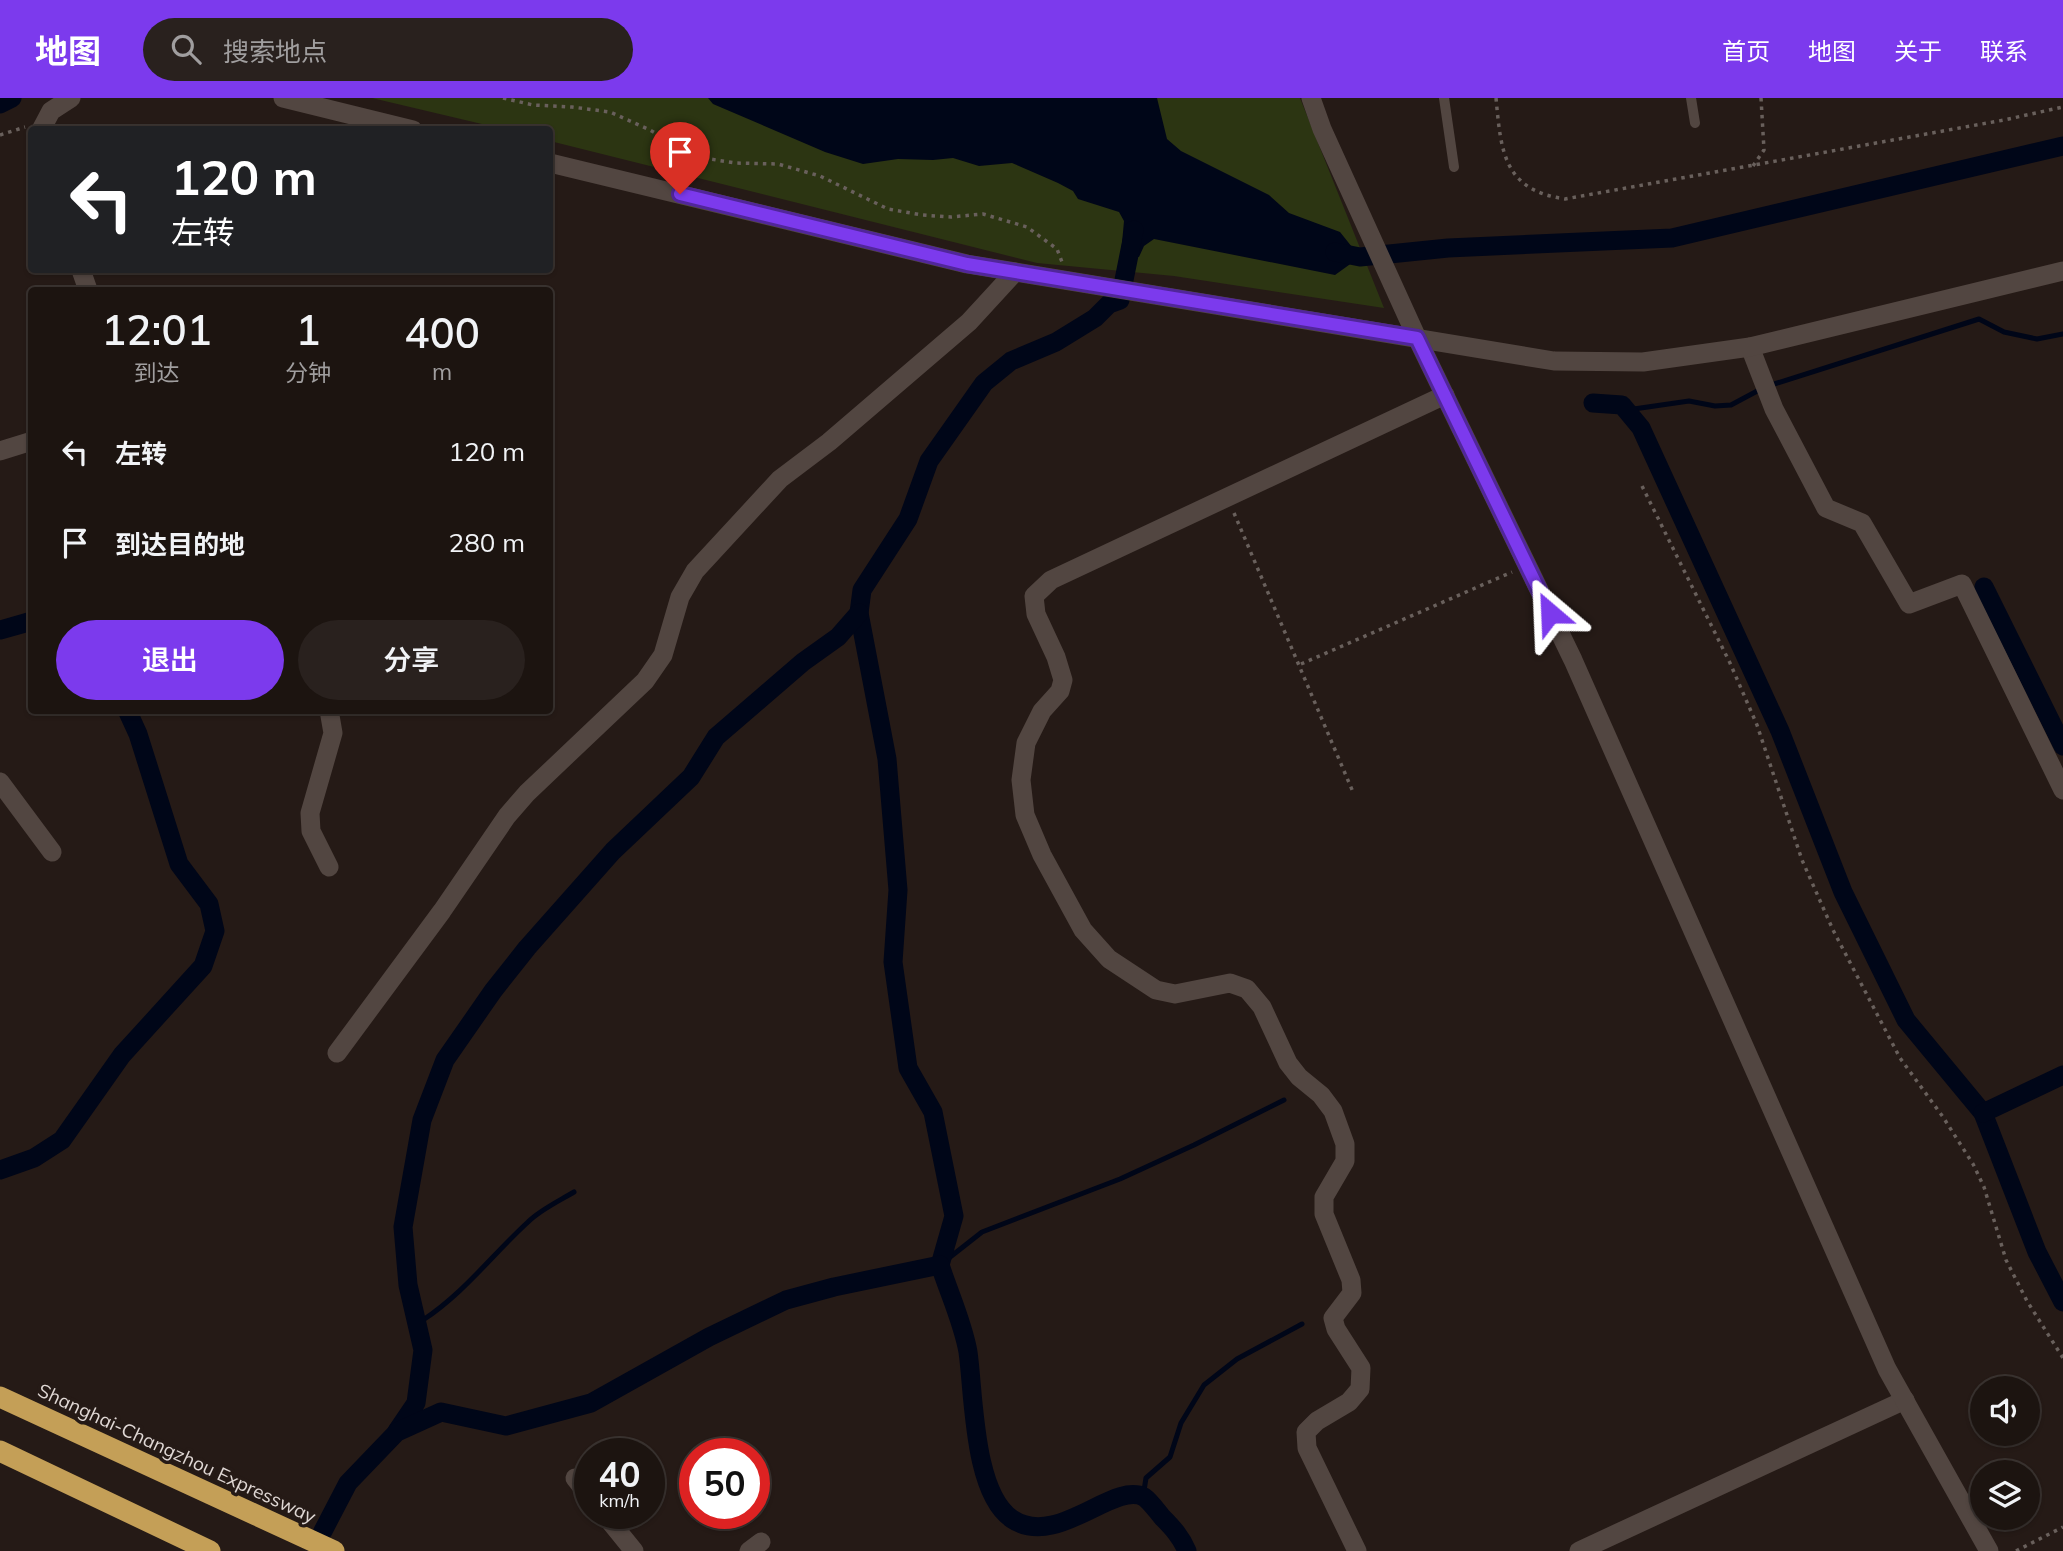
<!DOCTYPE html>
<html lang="zh">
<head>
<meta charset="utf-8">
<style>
  body { margin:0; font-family:Mulish,"Noto Sans SC",sans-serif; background:#29211e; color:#f1f3f6; height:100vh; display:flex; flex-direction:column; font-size:26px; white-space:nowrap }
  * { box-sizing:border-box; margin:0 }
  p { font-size:23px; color:#a09e9f }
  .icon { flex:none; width:38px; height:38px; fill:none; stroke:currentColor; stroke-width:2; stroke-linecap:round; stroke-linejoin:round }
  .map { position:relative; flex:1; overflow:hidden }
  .sheet { position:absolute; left:28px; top:189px; width:525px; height:427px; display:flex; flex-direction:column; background:#1c1410; border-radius:7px; box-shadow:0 2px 5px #0004,0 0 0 2px #3a3330 }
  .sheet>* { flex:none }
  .top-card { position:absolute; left:28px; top:28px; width:525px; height:147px; border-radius:7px; box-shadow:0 2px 5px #0004,0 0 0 2px #3a3330; background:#202124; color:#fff; overflow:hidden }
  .tools { position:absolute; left:1970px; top:1278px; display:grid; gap:14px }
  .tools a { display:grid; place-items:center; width:70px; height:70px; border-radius:50%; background:#1c1410; box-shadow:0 2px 5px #0004,0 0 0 2px #3a3330; font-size:35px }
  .speed { position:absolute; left:574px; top:1340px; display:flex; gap:14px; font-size:35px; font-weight:700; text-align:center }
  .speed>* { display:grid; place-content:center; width:91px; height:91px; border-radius:50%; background:#1c1410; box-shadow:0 2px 5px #0004,0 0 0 2px #3a3330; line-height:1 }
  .speed small { font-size:18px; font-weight:400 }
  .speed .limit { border:10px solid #d22; background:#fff; color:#111 }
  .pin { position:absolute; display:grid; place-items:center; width:60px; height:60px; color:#fff; margin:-72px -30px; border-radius:50% 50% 50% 0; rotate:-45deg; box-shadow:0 0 7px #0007 }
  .pin .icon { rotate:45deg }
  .me { position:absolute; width:77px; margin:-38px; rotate:334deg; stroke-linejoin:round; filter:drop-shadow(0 0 5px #0008) }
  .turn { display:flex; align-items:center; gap:24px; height:147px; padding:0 28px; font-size:32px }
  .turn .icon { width:91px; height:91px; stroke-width:2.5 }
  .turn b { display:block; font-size:49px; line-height:60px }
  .eta { display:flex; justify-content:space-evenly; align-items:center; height:119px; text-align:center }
  .eta b { font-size:42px; font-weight:600; line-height:49px }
  .primary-button { display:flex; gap:14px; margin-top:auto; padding:14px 28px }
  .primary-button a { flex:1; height:80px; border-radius:42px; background:#7c3aed; color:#fff; font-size:28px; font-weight:600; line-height:80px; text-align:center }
  .primary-button a+a { background:#29211e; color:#f1f3f6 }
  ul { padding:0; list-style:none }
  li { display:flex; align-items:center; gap:21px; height:91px; padding:0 28px }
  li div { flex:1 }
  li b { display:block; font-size:26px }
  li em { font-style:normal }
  header { display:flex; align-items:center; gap:42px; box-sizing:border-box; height:98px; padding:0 35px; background:#7c3aed; color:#fff }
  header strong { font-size:33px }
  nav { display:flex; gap:38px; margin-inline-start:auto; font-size:24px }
  .search { width:490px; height:63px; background:#29211e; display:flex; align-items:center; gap:18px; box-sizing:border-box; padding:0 24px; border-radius:38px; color:#a09e9f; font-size:26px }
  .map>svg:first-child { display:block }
  .green { fill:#2c3512 }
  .water { fill:#000618 }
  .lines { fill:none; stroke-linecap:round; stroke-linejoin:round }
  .stream { stroke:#000618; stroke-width:5 }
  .canal { stroke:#000618; stroke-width:19 }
  .path { stroke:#69605c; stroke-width:3.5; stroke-dasharray:3.5 5; stroke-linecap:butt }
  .service { stroke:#524641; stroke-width:10 }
  .minor { stroke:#524641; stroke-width:19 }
  .tertiary { stroke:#524641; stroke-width:19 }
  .secondary { stroke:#524641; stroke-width:19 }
  .motorway { stroke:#c49f57; stroke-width:21 }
  .route-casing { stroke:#51269a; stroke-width:18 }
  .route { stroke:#7c3aed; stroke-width:12 }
  .labels { text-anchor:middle; stroke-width:7; stroke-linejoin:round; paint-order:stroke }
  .street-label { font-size:19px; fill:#e0d8d5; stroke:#251a16 }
</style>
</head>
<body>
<header>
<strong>地图</strong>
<div class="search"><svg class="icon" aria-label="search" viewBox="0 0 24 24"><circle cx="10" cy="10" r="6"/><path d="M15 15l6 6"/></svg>搜索地点</div>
<nav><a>首页</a><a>地图</a><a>关于</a><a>联系</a></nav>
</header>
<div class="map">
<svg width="2063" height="1453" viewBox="0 0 2063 1453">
  <rect width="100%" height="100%" fill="#251a16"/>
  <path class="green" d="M372,0H1300L1384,210L1174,178L1037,165L550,43V32L503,31Z"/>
  <path class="water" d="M708,0H1157L1167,41L1181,53L1269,97L1289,115L1340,134L1360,159L1335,177L1154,141L1144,148L1139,159L1121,156L1124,123L1119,114L1078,101L1073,93L1058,85L1012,65L979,68L953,60L933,62L898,61L863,66L825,54L713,6Z"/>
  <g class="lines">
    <g class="stream">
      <path d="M1771,287L1979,221L2004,234L2037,241L2063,236"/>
      <path d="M1627,312L1689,303L1715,308L1731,307L1761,291"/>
      <path d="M940,1167L982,1134L1120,1081L1194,1047L1284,1002"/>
      <path d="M415,1219L423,1222C464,1195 492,1157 528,1124C540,1112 559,1103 574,1094"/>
      <path d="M1143,1399L1146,1380L1170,1359L1181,1325L1204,1287L1237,1261L1302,1226"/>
    </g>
    <g class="canal">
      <path d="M0,6L12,0"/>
      <path d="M1335,154L1360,159L1448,150L1672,140L2063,48"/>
      <path d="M1593,305L1622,307L1641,330L1780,633L1843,794L1906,922L1983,1015L2037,1154L2063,1204"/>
      <path d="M1984,489L2063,648"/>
      <path d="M0,532L32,523"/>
      <path d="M1983,1015L2063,977"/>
      <path d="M0,1072L34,1060L62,1042L122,957L203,868L215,833L209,806L179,766L138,636L127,612"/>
      <path d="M940,1167L954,1118L933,1014L908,970L893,864L898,792L887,661L859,515L862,492L908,421L929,363L984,285L1011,263L1056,244L1095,220L1109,206L1120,202L1134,132"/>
      <path d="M397,1333L416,1305L423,1252L408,1187L403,1129L422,1022L445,962L493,893L527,850L613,753L691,679L716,639L803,564L838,539L859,515"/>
      <path d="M323,1433L348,1385L397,1334L441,1314L506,1328L591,1305L709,1239L786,1202L834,1189L940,1167C949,1195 963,1225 968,1254C974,1296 973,1395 1012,1421C1057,1451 1113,1383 1144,1399C1150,1403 1157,1413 1162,1419C1173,1430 1181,1439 1187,1453"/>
    </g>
    <g class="path">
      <path d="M503,0L533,7L572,9L610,14L650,32L680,49L710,61L735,65L778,66L820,78L888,111L922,117L951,119L983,116L1027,129L1057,151L1062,164"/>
      <path d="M1496,0C1501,53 1503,92 1565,101L2004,22L2063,9"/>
      <path d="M0,37L25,29"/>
      <path d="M1753,68L1764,52L1761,0"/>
      <path d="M1642,388L1730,565L1757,627L1802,762L1833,832L1900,960L1943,1019L1973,1066L1984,1089L2006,1162L2027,1203L2063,1260"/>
      <path d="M1234,415L1353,694"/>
      <path d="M1301,566L1512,474"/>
      <path d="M2016,1453L2063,1429"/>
    </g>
    <g class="service">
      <path d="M1444,0L1454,69"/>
      <path d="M1691,0L1695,25"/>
    </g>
    <g class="minor">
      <path d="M41,32L51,13L71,0"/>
      <path d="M81,172L88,192"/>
      <path d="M1750,249L1774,311L1826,410L1862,425L1909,506L1962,486L2063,692"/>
      <path d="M0,353L32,343"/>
      <path d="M329,612L333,635L310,715L311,733L329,769"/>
      <path d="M0,684L52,754"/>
      <path d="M337,955L442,813L507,718L527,695L645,583L663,557L680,499L695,473L780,381L829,344L969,224L1015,174"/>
      <path d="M575,1380L590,1399"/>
      <path d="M604,1416L634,1453"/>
      <path d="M749,1453L761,1444"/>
      <path d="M1357,1453L1307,1350L1306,1334L1317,1323L1349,1304L1360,1291L1361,1270L1336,1231L1333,1220L1352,1195L1351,1182L1324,1116V1099L1345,1063V1046L1333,1013L1321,997L1299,979L1288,965L1262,909L1247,891L1230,885L1175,896L1156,892L1109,861L1083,832L1042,757L1025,717L1021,682L1026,645L1042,613L1060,593L1063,582L1056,559L1036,516L1034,498L1051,482L1445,297"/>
      <path d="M1579,1453L1905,1302"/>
    </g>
    <path class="tertiary" d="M1311,0L1322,31L1417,240"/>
    <g class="secondary">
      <path d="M283,0L413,32"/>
      <path d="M550,65L967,166L1554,263L1643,264L1750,249L2063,173"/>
      <path d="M1417,240L1573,562L1887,1271L1989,1453"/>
    </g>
    <g class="motorway">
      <path d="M0,1299L334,1453"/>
      <path d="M0,1353L210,1453"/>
    </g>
  </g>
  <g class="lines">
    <defs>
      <path id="route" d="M680,96L967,166L1417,240L1550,515"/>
    </defs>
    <use href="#route" class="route-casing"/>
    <use href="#route" class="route"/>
  </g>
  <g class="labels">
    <g class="street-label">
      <text transform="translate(177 1355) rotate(25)" y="7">Shanghai-Changzhou Expressway</text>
    </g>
  </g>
</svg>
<div class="tools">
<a><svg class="icon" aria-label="sound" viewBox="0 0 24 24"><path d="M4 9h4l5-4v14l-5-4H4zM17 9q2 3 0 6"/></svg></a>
<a><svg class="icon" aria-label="layers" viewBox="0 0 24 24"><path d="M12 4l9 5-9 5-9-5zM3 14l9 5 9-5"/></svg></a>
</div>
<div class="speed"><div>40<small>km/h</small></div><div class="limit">50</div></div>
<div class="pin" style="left:680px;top:96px;background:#d93025"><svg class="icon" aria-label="arrive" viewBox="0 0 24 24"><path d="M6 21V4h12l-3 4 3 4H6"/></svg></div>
<svg class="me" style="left:1550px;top:515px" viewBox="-20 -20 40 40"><path d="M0-17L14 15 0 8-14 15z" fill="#7c3aed" stroke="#fff" stroke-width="4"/></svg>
<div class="top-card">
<div class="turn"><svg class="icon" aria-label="left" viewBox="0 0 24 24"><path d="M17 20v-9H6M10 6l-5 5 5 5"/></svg><div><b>120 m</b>左转</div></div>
</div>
<section class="sheet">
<div class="eta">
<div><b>12:01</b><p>到达</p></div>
<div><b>1</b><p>分钟</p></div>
<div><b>400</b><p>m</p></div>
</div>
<ul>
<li><svg class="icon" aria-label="left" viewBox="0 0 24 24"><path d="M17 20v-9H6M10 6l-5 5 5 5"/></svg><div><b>左转</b></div><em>120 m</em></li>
<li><svg class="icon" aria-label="arrive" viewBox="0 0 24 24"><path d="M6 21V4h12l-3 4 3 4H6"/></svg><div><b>到达目的地</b></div><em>280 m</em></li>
</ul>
<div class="primary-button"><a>退出</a><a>分享</a></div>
</section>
</div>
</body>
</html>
